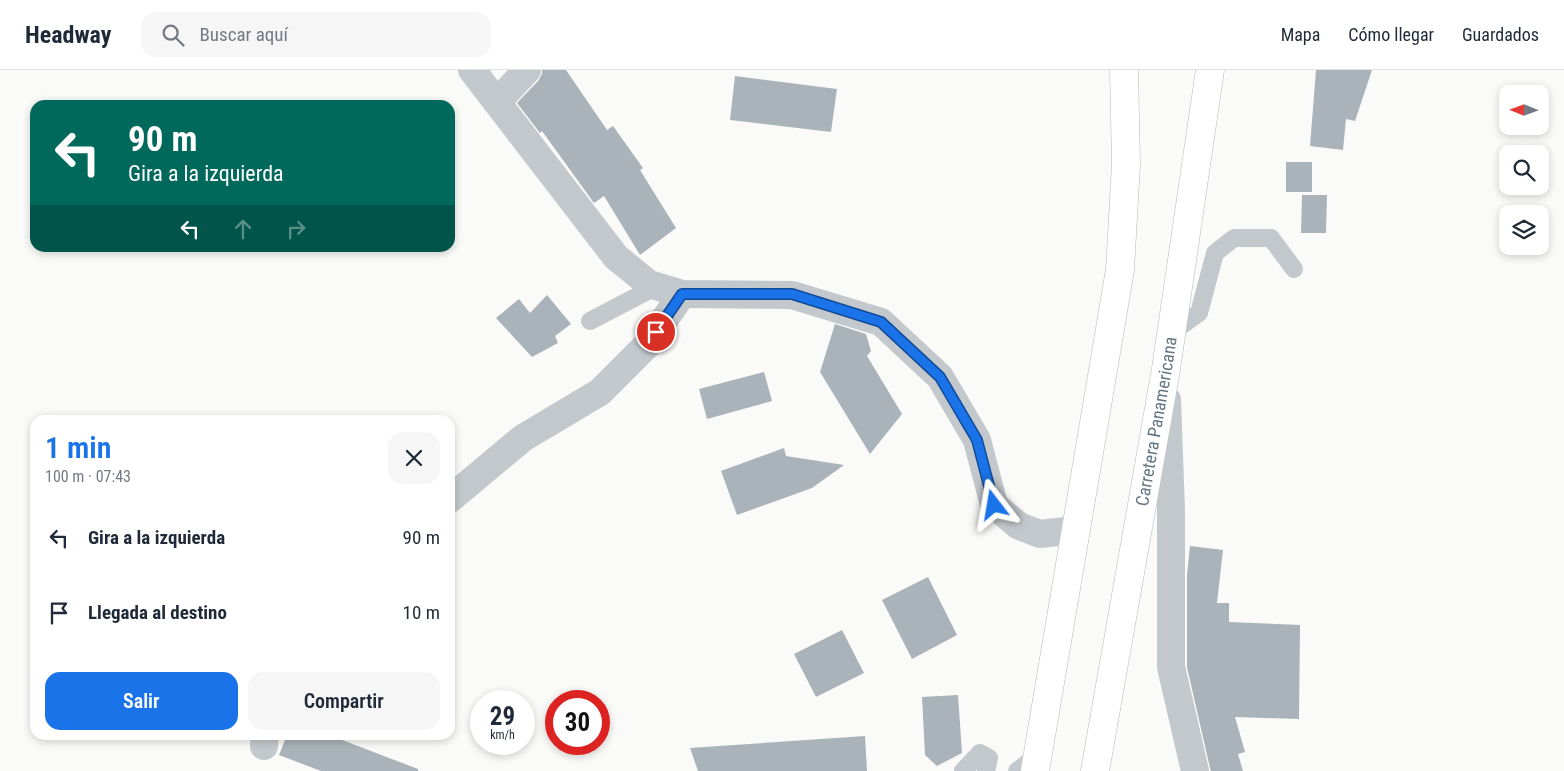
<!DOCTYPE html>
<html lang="es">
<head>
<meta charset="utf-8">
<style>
  body { margin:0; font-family:"Roboto Condensed",sans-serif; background:#f6f6f7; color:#1f2937; height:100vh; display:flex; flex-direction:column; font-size:19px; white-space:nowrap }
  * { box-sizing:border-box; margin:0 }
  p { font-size:16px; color:#747a83 }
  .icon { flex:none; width:28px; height:28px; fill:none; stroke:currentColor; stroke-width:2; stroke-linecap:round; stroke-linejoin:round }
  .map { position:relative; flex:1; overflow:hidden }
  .side { position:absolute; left:30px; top:345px; width:425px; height:325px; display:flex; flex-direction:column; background:#fff; border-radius:15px; box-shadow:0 2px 8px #0003 }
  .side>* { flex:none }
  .guide { position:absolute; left:30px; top:30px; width:425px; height:152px; border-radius:15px; box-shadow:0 2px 8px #0003; background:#00695c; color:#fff; overflow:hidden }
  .needle { width:32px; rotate:271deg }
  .buttons { position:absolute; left:1499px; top:15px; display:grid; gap:10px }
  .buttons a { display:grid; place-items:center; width:50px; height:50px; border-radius:10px; background:#fff; box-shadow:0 2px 8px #0003; font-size:25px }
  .speed { position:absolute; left:470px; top:620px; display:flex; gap:10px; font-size:25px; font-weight:700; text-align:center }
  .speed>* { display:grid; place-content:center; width:65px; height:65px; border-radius:50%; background:#fff; box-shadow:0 2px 8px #0003; line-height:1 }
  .speed small { font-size:12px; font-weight:400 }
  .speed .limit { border:8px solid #d22; background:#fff; color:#111 }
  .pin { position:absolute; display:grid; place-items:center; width:42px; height:42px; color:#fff; margin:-21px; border:2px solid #fff; border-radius:50%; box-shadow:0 1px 5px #0007 }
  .me { position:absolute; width:55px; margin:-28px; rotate:346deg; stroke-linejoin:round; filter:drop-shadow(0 0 4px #0008) }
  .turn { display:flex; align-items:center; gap:18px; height:105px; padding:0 15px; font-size:22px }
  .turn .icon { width:65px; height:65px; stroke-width:2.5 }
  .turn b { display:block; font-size:35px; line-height:42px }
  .lanes { display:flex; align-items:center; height:48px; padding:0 15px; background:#0003; justify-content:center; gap:25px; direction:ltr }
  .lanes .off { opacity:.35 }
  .round { display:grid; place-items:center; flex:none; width:52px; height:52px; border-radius:15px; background:#f6f6f7 }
  .summary { display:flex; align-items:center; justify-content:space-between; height:85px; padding:0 15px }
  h1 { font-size:30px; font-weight:600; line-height:38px; color:#1a73e8 }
  .cta { display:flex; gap:10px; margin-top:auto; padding:10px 15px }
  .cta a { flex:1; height:58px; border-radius:15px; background:#1a73e8; color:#fff; font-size:20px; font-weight:600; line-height:58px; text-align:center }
  .cta a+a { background:#f6f6f7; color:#1f2937 }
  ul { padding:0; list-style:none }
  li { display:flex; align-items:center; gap:15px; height:75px; padding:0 15px }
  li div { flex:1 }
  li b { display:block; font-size:19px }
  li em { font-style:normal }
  header { display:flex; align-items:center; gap:30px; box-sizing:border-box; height:70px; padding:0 25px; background:#fff; border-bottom:1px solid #e0e1e3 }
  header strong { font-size:24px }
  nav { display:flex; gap:28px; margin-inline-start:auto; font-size:18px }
  .search { width:350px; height:45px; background:#f6f6f7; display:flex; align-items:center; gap:12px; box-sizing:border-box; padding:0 18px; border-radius:15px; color:#747a83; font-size:19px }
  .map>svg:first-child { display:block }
  .building { fill:#aab3b9 }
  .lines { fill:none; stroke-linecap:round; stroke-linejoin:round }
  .highway-casing { stroke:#b4b9bd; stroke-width:29 }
  .lane { stroke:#c3c8cc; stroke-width:18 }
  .street { stroke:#c3c8cc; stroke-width:28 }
  .highway { stroke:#fff; stroke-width:28 }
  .route-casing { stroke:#114b97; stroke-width:12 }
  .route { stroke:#1a73e8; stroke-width:9 }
  .labels { text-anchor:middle; stroke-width:5; stroke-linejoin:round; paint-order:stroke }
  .street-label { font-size:18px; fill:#657683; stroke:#fff }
</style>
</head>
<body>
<header>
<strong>Headway</strong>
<div class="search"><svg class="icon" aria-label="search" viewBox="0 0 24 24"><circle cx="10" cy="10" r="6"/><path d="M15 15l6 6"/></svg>Buscar aquí</div>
<nav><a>Mapa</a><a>Cómo llegar</a><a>Guardados</a></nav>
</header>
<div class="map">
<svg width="1564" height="701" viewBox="0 0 1564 701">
  <rect width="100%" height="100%" fill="#fafaf8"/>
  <g class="building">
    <path d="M542,0H566L607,60L613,56L643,98L640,100L676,158L640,185L604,126L594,133L542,61L540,63L517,33L538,11L542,4Z"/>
    <path d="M1316,0H1372L1355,51L1346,49L1343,80L1310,76Z"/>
    <path d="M735,6L837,19L831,62L730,50Z"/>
    <rect x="1286" y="92" width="26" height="30"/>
    <path d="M1302,125H1327L1326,163H1301Z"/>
    <path d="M547,225L571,254L555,266L558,273L532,287L496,248L519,229L530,243Z"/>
    <path d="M835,254L866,264L871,281L867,286L902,344L870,384L820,302Z"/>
    <path d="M764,302L772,331L707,349L699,319Z"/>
    <path d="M784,378L786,386L844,395L812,418L737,445L721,401Z"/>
    <path d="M1190,476L1223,480L1217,533H1229V552L1300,555L1299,649L1235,647L1245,682L1238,684L1243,701H1211L1210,698L1187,597V505Z"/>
    <path d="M928,507L957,565L912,589L882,530Z"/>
    <path d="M842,560L864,603L816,627L794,584Z"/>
    <path d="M958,625L962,683L937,696L925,685L922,627Z"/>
    <path d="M287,665H329L418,699V701H321L279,685Z"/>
    <path d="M865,666L867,701H698L690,678Z"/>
  </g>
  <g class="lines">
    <defs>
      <g id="highway">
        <path d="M1035,701L1120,200L1126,94L1124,0"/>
        <path id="s1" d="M1095,701L1166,299L1210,0"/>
      </g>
    </defs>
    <use href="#highway" class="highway-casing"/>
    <g class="lane">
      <path d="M590,251L657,216"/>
      <path d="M1171,263L1199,243L1215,183L1234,168H1271L1294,199"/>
      <path d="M963,701L980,683L989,688L986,701"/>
      <path d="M1017,701L1037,686"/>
    </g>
    <g class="street">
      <path d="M472,0L616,187L649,214L682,224L792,225L881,252L940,307L977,370L994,435L1019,456L1040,464L1075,460"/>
      <path d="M497,32L527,0"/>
      <path d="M1167,330L1171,440V597L1195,701"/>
      <path d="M450,429L523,368L600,322L647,275L682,224"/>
      <path d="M264,676L265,665"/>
    </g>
    <use href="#highway" class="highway"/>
  </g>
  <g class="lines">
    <defs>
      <path id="route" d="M656,262L682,224H792L881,252L940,307L977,370L994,435"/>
    </defs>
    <use href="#route" class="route-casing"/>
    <use href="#route" class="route"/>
  </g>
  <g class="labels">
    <g class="street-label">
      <text dy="6" stroke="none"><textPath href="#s1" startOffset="355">Carretera Panamericana</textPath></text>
    </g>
  </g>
</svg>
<div class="buttons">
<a><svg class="needle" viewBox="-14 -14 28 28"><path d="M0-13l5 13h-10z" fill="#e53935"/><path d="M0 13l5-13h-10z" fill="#747a83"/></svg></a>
<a><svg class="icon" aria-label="search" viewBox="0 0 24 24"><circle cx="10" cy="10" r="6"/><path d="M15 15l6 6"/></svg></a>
<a><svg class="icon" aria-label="layers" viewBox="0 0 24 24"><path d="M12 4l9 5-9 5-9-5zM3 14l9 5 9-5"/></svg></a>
</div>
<div class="speed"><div>29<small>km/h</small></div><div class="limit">30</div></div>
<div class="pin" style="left:656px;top:262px;background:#d93025"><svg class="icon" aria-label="arrive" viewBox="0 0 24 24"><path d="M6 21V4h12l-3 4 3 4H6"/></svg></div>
<svg class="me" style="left:994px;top:435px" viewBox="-20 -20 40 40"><path d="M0-17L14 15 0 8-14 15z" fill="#1a73e8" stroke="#fff" stroke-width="4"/></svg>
<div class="guide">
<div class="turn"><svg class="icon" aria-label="left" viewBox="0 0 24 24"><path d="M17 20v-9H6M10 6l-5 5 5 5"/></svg><div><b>90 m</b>Gira a la izquierda</div></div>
<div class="lanes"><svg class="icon" aria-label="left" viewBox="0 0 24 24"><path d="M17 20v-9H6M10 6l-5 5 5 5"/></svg><svg class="icon off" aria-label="ahead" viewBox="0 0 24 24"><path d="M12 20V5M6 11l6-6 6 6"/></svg><svg class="icon off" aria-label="right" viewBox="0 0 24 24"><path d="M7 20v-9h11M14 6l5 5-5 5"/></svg></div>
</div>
<section class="side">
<div class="summary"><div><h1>1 min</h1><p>100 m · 07:43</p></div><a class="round"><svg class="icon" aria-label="close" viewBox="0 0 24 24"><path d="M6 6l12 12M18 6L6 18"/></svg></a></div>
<ul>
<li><svg class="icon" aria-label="left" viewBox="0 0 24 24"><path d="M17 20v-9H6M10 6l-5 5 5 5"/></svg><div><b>Gira a la izquierda</b></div><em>90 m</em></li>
<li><svg class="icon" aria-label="arrive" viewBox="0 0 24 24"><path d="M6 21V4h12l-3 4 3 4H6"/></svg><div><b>Llegada al destino</b></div><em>10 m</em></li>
</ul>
<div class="cta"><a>Salir</a><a>Compartir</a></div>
</section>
</div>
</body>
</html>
